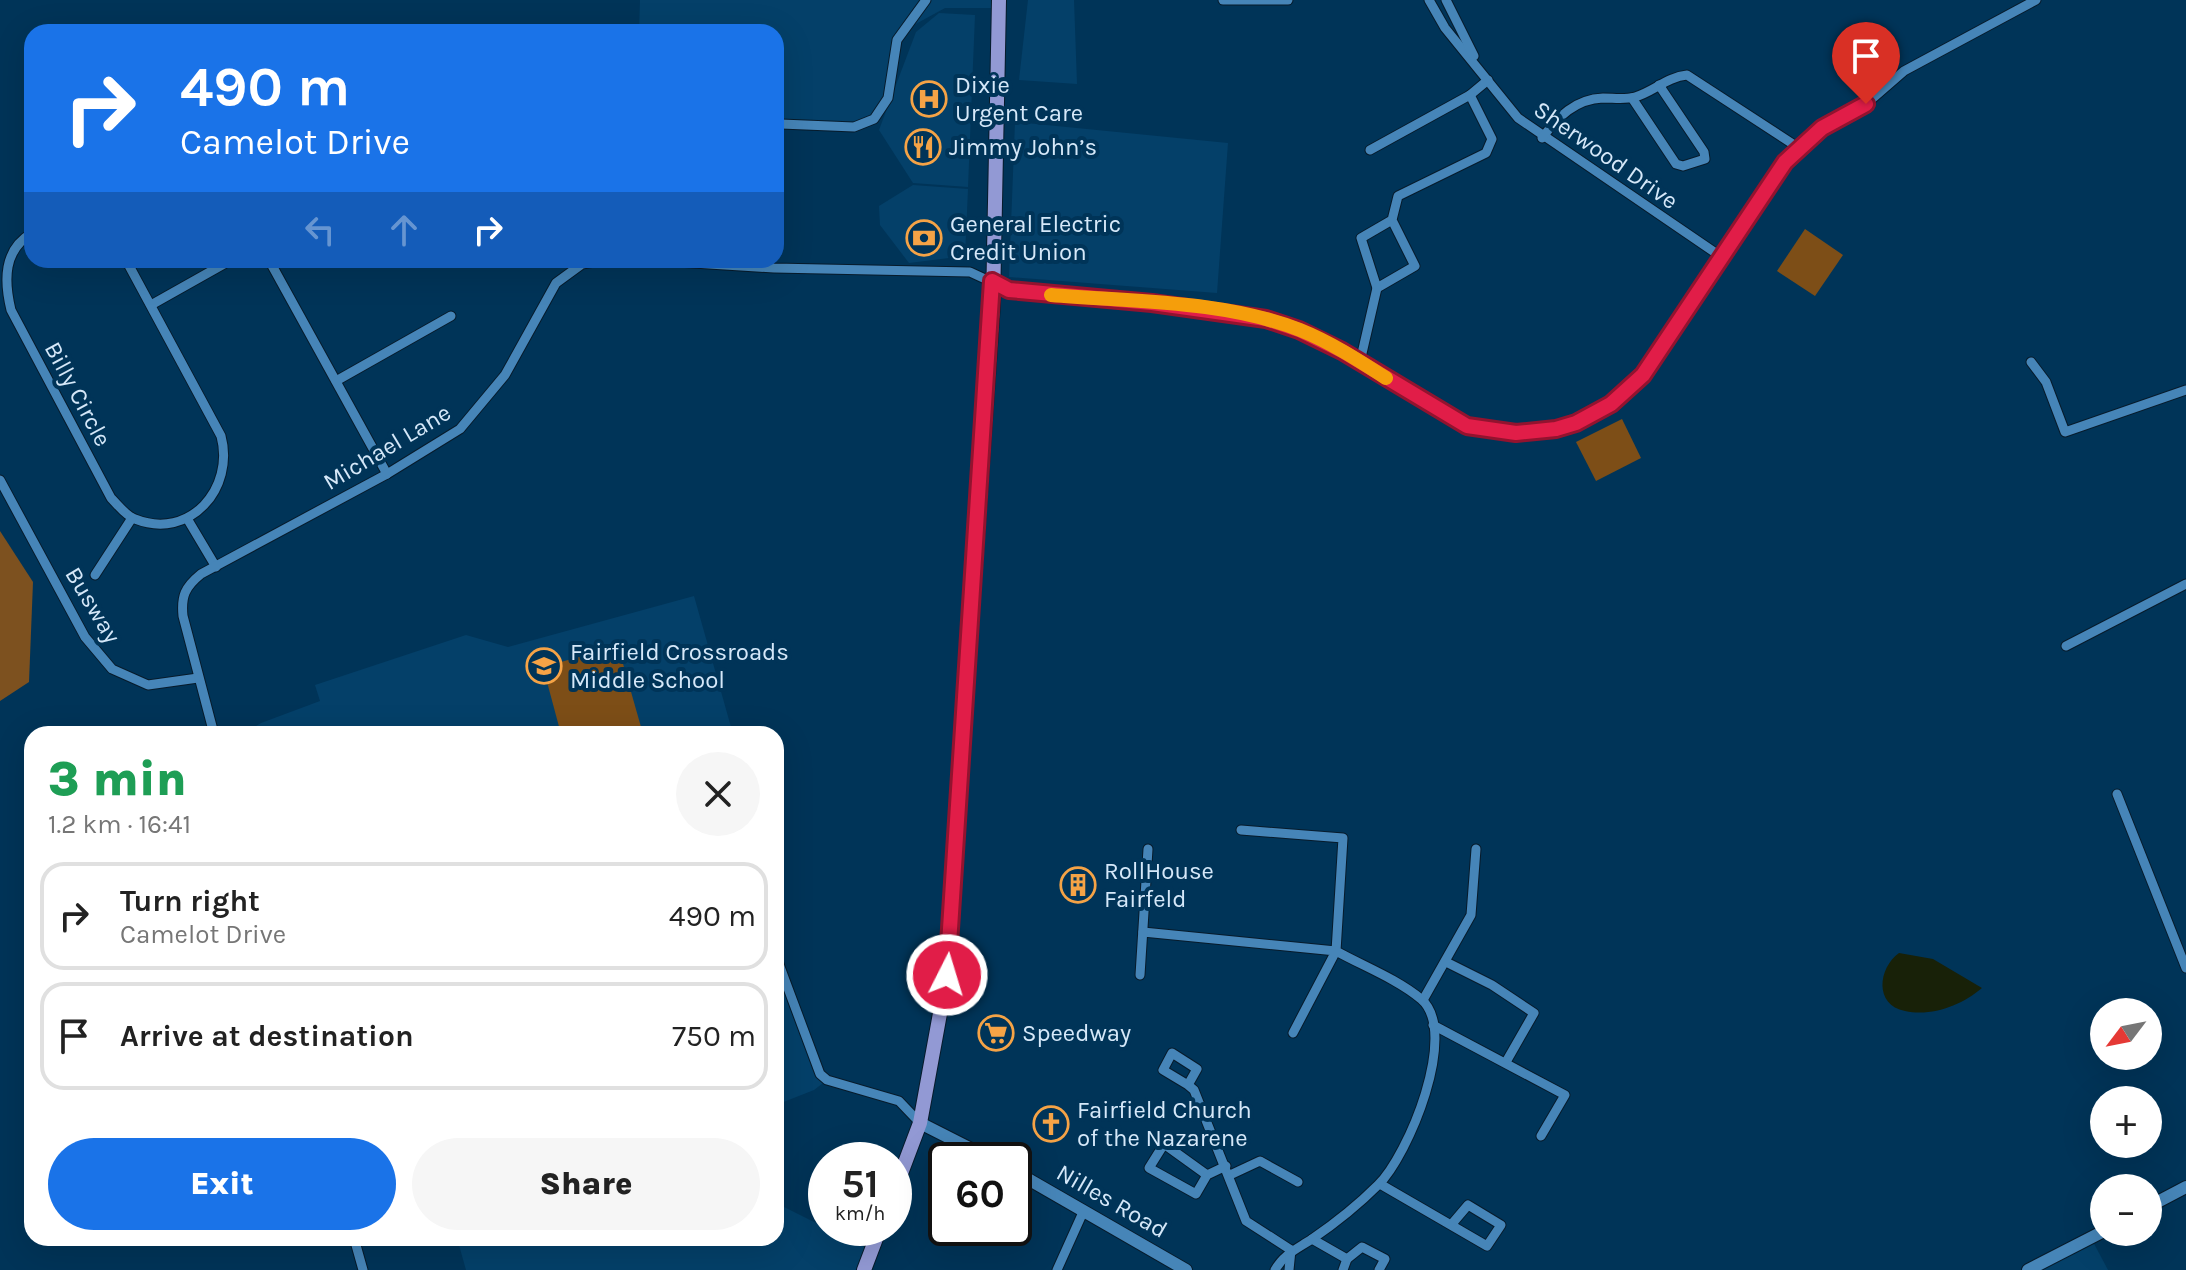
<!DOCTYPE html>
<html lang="en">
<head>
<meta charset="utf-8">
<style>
  body { margin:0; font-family:Karla,sans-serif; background:#f6f6f6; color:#222; height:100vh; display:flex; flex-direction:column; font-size:30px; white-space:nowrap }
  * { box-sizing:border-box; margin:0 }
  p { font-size:26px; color:#767676 }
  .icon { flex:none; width:44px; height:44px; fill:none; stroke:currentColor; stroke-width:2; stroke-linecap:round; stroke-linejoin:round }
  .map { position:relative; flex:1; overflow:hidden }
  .details { position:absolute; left:24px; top:726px; width:760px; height:520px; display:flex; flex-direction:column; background:#fff; border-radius:24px; box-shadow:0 8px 32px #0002 }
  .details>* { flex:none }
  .hud { position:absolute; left:24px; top:24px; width:760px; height:244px; border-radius:24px; box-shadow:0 8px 32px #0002; background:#1a73e8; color:#fff; overflow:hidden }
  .needle { width:52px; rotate:238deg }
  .fabs { position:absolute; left:2090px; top:998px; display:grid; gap:16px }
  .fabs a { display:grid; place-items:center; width:72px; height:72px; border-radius:50%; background:#fff; box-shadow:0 8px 32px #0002; font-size:40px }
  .speed { position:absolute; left:808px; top:1142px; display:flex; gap:16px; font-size:40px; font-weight:700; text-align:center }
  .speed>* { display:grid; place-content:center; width:104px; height:104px; border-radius:50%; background:#fff; box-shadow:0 8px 32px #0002; line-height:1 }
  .speed small { font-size:20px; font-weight:400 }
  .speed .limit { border:4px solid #111; border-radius:12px; background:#fff; color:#111 }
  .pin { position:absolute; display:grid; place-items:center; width:68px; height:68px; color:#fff; margin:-82px -34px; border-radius:50% 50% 50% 0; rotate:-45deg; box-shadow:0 0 8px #0007 }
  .pin .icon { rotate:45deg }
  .me { position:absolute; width:88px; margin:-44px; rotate:5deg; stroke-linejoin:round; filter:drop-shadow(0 0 6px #0008) }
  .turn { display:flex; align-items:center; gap:28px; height:168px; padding:0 24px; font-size:36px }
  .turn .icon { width:104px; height:104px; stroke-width:2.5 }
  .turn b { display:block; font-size:56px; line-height:68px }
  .lanes { display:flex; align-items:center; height:76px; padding:0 24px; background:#0003; justify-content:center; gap:40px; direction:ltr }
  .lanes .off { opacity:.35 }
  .round { display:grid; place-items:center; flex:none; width:84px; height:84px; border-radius:42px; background:#f6f6f6 }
  .overview { display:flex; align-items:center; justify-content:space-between; height:136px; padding:0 24px }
  h1 { font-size:48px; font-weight:800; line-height:60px; color:#1e9e55 }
  .primary-button { display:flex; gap:16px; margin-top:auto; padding:16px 24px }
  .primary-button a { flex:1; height:92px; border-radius:48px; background:#1a73e8; color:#fff; font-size:32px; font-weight:800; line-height:92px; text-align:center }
  .primary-button a+a { background:#f6f6f6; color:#222 }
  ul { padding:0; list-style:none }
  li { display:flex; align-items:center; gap:24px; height:108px; margin:0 16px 12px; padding:0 8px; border:4px solid #e0e0e0; border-radius:24px }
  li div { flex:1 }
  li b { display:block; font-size:30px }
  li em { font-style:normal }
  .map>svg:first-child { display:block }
  .built { fill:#044069 }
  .green { fill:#7d4e17 }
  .forest { fill:#7d511f }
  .water { fill:#182108 }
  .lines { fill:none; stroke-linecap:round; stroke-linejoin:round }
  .street-casing { stroke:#071b2b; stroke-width:11 }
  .secondary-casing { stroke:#071b2b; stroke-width:14 }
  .primary-casing { stroke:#071b2b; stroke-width:16 }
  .street { stroke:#4685b8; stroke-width:9 }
  .secondary { stroke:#4685b8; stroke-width:12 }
  .primary { stroke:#9299d4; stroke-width:14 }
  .route-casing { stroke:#92132f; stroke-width:20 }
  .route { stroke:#e11d48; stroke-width:14 }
  .slow { stroke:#f59e0b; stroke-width:14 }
  .labels { text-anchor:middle; stroke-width:8; stroke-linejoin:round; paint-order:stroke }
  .poi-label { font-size:24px; fill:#d5e8f9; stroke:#003458; text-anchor:start }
  .street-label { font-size:24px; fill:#d5e8f9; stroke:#003458 }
</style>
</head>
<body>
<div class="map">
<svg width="2186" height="1270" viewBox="0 0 2186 1270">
  <rect width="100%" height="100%" fill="#003458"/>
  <g class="built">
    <path d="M640,0H999V8H945L901,32L888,98L866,124H781L782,79L776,69V32H639Z"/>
    <path d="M1028,0H1074L1077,84L1019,80Z"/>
    <path d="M939,13L975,15L968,187L913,183L879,130L916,32Z"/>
    <path d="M1015,122L1228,143L1217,293L1009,277Z"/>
    <path d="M913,185L968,189L965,256L909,263L880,225L879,206Z"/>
    <path d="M694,596L733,734H243L261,723L320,701L315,685L466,635L508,647Z"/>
    <path d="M776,956L827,1080L814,1090L776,1105Z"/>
    <path d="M776,1203L872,1251L864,1270H466L457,1238H776Z"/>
    <path d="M2091,1238L2108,1270H2028Z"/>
  </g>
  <g class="green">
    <path d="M1805,229L1843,255L1815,296L1777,271Z"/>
    <path d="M1622,419L1641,458L1596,481L1576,442Z"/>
    <path d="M618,646L643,734H561L543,667Z"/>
  </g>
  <path class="forest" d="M0,531L33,582L29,682L0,701Z"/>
  <path class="water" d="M1899,953L1933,959L1982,988C1962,1005 1932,1017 1905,1011C1874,1005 1878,968 1899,953Z"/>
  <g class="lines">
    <defs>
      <g id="street">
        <path d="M1223,0H1288"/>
        <path d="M1429,0L1445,28L1518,118L1723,258"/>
        <path d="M1446,0L1474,56"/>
        <path d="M1632,98L1676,164L1683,166L1705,159L1704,152L1659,85"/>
        <path d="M781,124L854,127L874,119L888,98L897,40L926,0"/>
        <path d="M1542,138C1558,117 1575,99 1603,98C1614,98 1624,100 1635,97C1653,92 1667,77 1687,75L1799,148"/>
        <path d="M1370,150L1470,95L1488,80"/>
        <path d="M1392,220L1361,238L1377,288L1415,266L1392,220L1398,196L1486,153L1492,139L1470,95"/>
        <path d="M32,233C3,250 4,281 11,310L111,498C118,505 126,516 135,519C190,541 235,488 221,436L126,260"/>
        <path d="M269,260L387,474"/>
        <path d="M646,260L774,268L970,272L1009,290L1244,315L1320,340L1467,426L1535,433L1576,423L1595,414L1611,404L1643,375L1785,162L1822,128L1866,104L1904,71L2036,0"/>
        <path d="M151,305L231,260"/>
        <path d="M1360,362L1377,288"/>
        <path d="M2031,362L2046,382L2065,432L2186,390"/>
        <path d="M336,381L451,316"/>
        <path d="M0,480L85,637L112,669L148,685L198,678"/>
        <path d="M188,520L216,567"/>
        <path d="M95,575L132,518"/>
        <path d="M2066,646L2186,584"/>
        <path d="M214,734L183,616C181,596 185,587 201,574L387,474L460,429L505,375L556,283L582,264L607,260"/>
        <path d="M2117,794L2186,968"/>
        <path d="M1241,830L1343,838L1336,951C1363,966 1397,979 1421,999C1460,1032 1408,1156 1378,1185C1359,1204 1334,1224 1312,1239C1297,1249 1284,1254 1275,1270"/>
        <path d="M1143,932L1336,951L1293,1033"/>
        <path d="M776,956L820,1074L827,1080L899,1101L920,1123"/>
        <path d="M1446,962L1492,985L1534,1013L1506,1062"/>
        <path d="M1140,975L1148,849"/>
        <path d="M1423,1000L1471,915L1476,849"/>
        <path d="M1433,1025L1565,1095L1541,1136"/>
        <path d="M1188,1085L1163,1070L1172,1053L1197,1069L1188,1085L1194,1090L1246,1221L1291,1250"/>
        <path d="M1207,1175L1164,1144L1149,1168L1196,1194L1207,1175L1226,1166"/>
        <path d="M1230,1175L1260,1161L1298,1182"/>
        <path d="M1380,1184L1487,1246L1501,1225L1468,1205L1451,1225"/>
        <path d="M354,1238L363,1270"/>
        <path d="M1312,1239L1347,1259"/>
        <path d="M1057,1270L1084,1210"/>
        <path d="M1289,1270L1291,1250"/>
        <path d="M1343,1270L1347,1259L1362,1247L1385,1259L1379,1270"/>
      </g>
      <g id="secondary">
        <path d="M920,1123L993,1160"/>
        <path d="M1014,1171L1186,1270"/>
        <path d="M2148,1207L2186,1187"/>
        <path d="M2028,1270L2104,1231"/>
      </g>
      <g id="primary">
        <path d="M894,1192L920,1123L947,975L993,304L999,0"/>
        <path d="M864,1270L880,1228"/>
      </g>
    </defs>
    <use href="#street" class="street-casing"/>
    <use href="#secondary" class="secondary-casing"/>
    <use href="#primary" class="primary-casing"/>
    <use href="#street" class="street"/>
    <use href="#secondary" class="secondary"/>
    <use href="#primary" class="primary"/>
  </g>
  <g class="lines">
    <defs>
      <path id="route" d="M947,975L992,281L1009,290L1152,303L1266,319L1299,330L1342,351L1467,426L1516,433L1556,429L1576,423L1611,404L1643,375L1785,162L1822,128L1866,104"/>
    </defs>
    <use href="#route" class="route-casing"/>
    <use href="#route" class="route"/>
    <path class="slow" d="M1051,295C1132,302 1223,300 1300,330C1330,342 1358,360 1386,378"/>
  </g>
  <defs>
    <symbol id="hospital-ring" viewBox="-11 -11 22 22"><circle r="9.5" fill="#003458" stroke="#f5a346" stroke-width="1.5"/><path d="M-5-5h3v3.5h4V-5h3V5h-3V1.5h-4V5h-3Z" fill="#f5a346"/></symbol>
    <symbol id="restaurant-ring" viewBox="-11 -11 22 22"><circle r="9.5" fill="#003458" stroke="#f5a346" stroke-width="1.5"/><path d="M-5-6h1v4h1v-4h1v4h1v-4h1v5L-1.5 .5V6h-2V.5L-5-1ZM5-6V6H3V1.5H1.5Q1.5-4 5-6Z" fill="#f5a346"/></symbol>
    <symbol id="bank-ring" viewBox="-11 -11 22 22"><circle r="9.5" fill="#003458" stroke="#f5a346" stroke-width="1.5"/><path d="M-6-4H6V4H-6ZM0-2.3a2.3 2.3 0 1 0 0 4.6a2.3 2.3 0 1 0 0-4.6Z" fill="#f5a346"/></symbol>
    <symbol id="school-ring" viewBox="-11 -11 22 22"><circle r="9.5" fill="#003458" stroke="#f5a346" stroke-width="1.5"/><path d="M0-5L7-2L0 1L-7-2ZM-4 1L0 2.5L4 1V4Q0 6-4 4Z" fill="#f5a346"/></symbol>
    <symbol id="building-ring" viewBox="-11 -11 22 22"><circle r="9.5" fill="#003458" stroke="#f5a346" stroke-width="1.5"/><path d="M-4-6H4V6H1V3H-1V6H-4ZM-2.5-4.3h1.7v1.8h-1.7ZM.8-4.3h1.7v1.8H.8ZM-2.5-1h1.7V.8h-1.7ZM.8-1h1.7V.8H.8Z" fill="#f5a346"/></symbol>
    <symbol id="supermarket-ring" viewBox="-11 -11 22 22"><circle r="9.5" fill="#003458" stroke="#f5a346" stroke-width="1.5"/><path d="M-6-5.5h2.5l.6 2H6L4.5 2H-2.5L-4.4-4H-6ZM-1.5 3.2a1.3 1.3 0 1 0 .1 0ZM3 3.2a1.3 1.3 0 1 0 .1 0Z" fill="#f5a346"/></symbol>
    <symbol id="church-ring" viewBox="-11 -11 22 22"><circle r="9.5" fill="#003458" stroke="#f5a346" stroke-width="1.5"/><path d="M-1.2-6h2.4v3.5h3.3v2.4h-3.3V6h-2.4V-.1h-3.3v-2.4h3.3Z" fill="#f5a346"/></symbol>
  </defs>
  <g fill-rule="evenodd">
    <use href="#hospital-ring" x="909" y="79" width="40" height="40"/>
    <use href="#restaurant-ring" x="903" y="127" width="40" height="40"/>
    <use href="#bank-ring" x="904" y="218" width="40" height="40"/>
    <use href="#school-ring" x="524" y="646" width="40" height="40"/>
    <use href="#building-ring" x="1058" y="865" width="40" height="40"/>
    <use href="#supermarket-ring" x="976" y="1013" width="40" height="40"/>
    <use href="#church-ring" x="1031" y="1104" width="40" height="40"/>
  </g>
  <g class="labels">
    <g class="poi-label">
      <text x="955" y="93">Dixie<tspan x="955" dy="28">Urgent Care</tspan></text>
      <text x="949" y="155">Jimmy John’s</text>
      <text x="950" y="232">General Electric<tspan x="950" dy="28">Credit Union</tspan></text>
      <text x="570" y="660">Fairfield Crossroads<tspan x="570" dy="28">Middle School</tspan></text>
      <text x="1104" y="879">RollHouse<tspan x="1104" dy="28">Fairfeld</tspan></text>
      <text x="1022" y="1041">Speedway</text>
      <text x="1077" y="1118">Fairfield Church<tspan x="1077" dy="28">of the Nazarene</tspan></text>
    </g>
    <g class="street-label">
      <text transform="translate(1606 155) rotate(35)" y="8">Sherwood Drive</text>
      <text transform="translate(78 394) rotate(62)" y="8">Billy Circle</text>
      <text transform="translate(387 447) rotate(-31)" y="8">Michael Lane</text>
      <text transform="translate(93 605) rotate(59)" y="8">Busway</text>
      <text transform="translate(1112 1201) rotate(30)" y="8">Nilles Road</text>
    </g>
  </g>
</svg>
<div class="fabs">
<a><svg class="needle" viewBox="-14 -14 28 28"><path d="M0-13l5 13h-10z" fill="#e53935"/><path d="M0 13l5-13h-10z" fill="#767676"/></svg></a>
<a>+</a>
<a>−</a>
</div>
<div class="speed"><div>51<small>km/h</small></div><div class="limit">60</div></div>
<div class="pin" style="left:1866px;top:104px;background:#d93025"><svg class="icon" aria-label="arrive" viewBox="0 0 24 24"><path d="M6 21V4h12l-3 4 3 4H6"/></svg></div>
<svg class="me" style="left:947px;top:975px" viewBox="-20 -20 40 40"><circle r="17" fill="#e11d48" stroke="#fff" stroke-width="3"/><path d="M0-11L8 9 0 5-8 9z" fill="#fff"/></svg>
<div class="hud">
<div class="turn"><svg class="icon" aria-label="right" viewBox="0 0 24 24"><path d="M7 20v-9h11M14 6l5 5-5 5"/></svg><div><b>490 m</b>Camelot Drive</div></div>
<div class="lanes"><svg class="icon off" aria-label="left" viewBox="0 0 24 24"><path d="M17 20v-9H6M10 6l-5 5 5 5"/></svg><svg class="icon off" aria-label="ahead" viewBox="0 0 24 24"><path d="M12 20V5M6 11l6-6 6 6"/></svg><svg class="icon" aria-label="right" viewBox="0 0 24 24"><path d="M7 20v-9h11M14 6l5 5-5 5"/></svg></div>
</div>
<section class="details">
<div class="overview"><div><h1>3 min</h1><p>1.2 km · 16:41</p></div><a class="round"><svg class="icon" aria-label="close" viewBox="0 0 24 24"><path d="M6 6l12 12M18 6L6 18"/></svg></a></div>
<ul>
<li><svg class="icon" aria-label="right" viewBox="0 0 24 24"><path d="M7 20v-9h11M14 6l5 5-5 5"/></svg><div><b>Turn right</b><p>Camelot Drive</p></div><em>490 m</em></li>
<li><svg class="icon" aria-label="arrive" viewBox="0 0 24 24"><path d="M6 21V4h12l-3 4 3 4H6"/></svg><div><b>Arrive at destination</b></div><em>750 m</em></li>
</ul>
<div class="primary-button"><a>Exit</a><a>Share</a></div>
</section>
</div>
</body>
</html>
